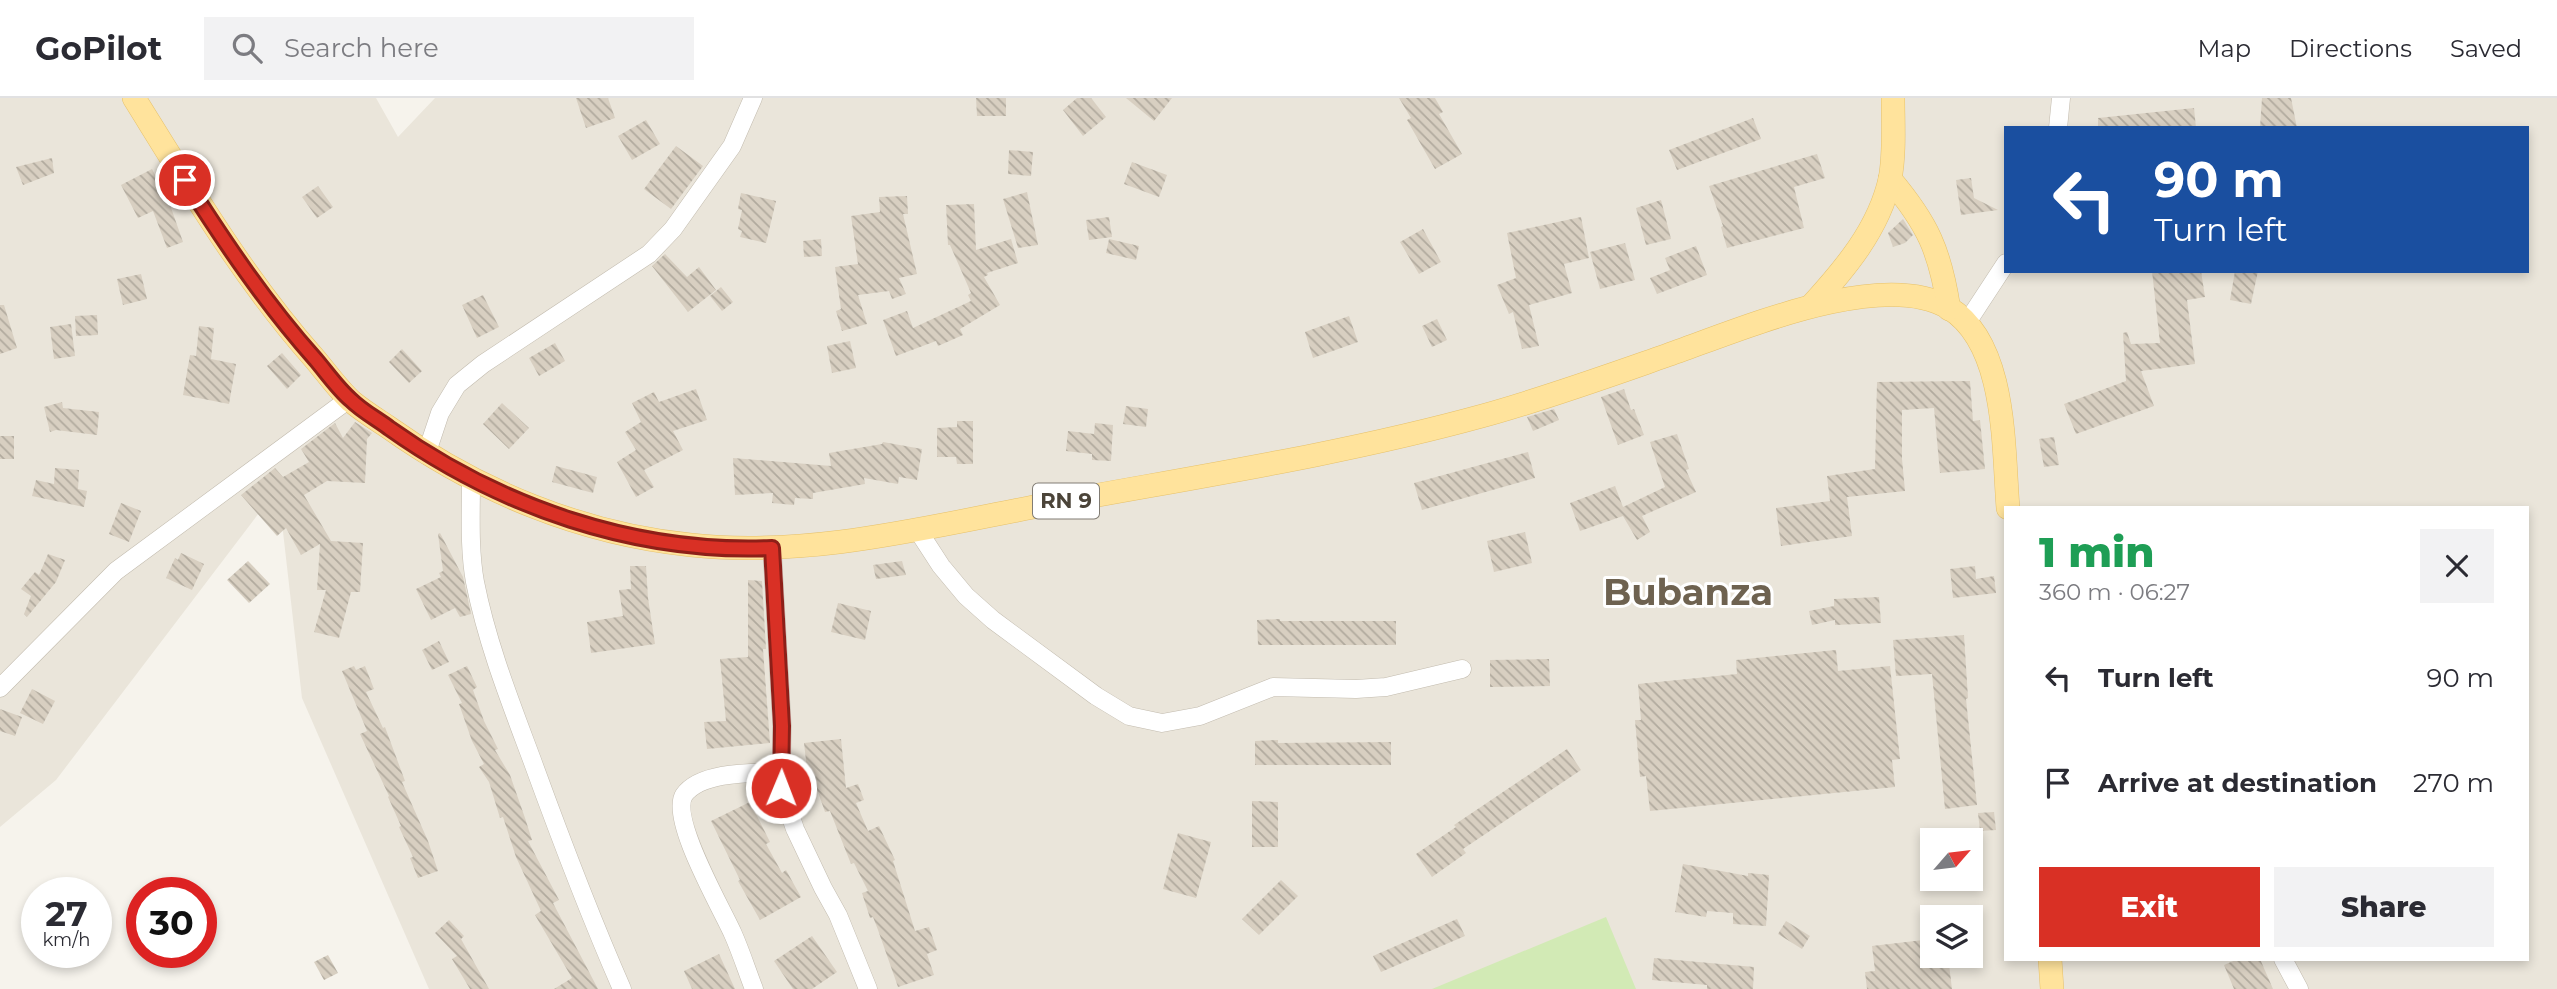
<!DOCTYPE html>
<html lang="en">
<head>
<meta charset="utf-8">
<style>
  body { margin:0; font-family:Montserrat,sans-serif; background:#f2f2f3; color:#2b2b33; height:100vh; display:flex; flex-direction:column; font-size:26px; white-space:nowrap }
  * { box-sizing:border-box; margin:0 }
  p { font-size:23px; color:#7c7c81 }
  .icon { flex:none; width:38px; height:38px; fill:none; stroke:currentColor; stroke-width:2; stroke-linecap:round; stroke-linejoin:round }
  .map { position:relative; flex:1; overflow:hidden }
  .sheet { position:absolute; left:2004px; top:408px; width:525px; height:455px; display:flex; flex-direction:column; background:#fff; border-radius:0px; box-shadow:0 4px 10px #0003 }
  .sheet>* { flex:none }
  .guide { position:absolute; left:2004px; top:28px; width:525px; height:147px; border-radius:0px; box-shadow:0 4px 10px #0003; background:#1a4fa0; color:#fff; overflow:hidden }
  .needle { width:46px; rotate:62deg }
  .buttons { position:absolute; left:1920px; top:730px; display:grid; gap:14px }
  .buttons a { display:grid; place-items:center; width:63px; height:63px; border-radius:0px; background:#fff; box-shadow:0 4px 10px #0003; font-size:35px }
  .speed { position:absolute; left:21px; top:779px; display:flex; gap:14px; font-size:35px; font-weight:700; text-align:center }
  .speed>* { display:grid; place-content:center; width:91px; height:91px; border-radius:50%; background:#fff; box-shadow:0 4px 10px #0003; line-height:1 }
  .speed small { font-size:18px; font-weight:400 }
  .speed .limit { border:10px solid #d22; background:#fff; color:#111 }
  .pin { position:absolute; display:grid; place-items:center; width:60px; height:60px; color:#fff; margin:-30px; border:4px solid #fff; border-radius:50%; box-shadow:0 2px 7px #0007 }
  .me { position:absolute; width:77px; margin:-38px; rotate:1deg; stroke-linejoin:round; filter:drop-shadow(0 0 5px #0008) }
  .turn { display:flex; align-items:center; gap:24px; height:147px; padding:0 35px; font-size:32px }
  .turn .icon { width:91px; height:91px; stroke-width:2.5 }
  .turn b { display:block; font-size:49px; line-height:60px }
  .round { display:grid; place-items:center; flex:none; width:74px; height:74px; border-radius:0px; background:#f2f2f3 }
  .summary { display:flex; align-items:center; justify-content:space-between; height:119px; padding:0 35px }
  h1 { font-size:42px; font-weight:800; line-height:52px; color:#1e9e55 }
  .button { display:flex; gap:14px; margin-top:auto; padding:14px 35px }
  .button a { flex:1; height:80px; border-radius:0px; background:#d93025; color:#fff; font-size:28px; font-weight:800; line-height:80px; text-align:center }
  .button a+a { background:#f2f2f3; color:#2b2b33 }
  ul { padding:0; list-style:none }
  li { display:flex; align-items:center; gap:21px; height:105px; padding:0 35px }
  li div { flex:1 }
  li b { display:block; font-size:26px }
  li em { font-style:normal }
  header { display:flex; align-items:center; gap:42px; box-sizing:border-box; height:98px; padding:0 35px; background:#fff; border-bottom:2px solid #e1e1e2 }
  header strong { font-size:33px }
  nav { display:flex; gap:38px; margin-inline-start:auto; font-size:24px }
  .search { width:490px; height:63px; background:#f2f2f3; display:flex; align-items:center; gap:18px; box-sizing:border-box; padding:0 24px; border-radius:0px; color:#7c7c81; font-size:26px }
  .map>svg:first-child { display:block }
  .residential { fill:#eae5da; fill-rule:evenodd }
  .green { fill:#d2eab5 }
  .building { fill:url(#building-back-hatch) }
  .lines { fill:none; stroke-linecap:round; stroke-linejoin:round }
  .minor-casing { stroke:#c2bbae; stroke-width:19 }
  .major-casing { stroke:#e6c16a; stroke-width:24 }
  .minor { stroke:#fff; stroke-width:18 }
  .major { stroke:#ffe39c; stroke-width:23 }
  .route-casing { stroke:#8d1f18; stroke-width:18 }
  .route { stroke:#d93025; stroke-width:12 }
  .labels { text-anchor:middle; stroke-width:6; stroke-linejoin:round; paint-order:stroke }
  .shield { fill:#fff; stroke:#817c74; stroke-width:2 }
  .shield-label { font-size:21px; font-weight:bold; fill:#4b4439 }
  .town-label { font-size:37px; font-weight:bold; fill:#6e6250; stroke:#fff }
</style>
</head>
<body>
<header>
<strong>GoPilot</strong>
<div class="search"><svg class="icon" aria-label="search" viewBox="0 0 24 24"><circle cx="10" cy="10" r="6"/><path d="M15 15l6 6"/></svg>Search here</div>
<nav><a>Map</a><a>Directions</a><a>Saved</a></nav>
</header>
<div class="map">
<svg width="2557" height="891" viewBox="0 0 2557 891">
  <defs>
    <pattern id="building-back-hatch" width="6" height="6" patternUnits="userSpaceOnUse" patternTransform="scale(1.75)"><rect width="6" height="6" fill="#d8cfc1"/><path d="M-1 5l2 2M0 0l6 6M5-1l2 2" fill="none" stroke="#b1aa9e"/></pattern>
  </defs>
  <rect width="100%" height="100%" fill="#f6f3ec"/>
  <path class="residential" d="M0,0H376L398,39L435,0H2557V891H429L302,600L278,390L56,682L0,729ZM2006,30H2527V173H2006ZM2006,410H2527V861H2006ZM1932,742H1970V780H1932ZM1932,819H1970V858H1932Z"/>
  <path class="green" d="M1606,819L1636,891H1432Z"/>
  <g class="building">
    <path d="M576,0H608L615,20L586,30Z"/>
    <path d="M976,0H1006V18H977Z"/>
    <path d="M1077,0H1091L1106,19L1083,38L1063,12Z"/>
    <path d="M1126,0H1172L1154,23Z"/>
    <path d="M1399,0H1435L1443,14L1439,16L1462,56L1435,71L1407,22L1411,20Z"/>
    <path d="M2262,0H2291L2297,30H2260Z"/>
    <path d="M2194,10L2196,30H2098V20Z"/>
    <path d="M1753,20L1761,41L1677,72L1669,52Z"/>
    <path d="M646,22L660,46L632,62L618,38Z"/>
    <path d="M676,48L703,68L671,111L644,91Z"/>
    <path d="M1009,52L1033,54L1031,78L1008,76Z"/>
    <path d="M1817,56L1825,80L1794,89L1804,130L1727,150L1721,129L1723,128L1709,88Z"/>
    <path d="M52,60L54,75L23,87L16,69Z"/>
    <path d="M1132,64L1167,77L1159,99L1124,86Z"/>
    <path d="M152,71L169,104L183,144L167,150L153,113L138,120L121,87Z"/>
    <path d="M1971,80L1974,100L1998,112L1961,117L1956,82Z"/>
    <path d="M318,88L333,109L317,120L302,99Z"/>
    <path d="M1027,94L1038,147L1018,150L1003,101Z"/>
    <path d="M741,95L776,103L766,145L740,139L742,133L738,131L742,112L738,111Z"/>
    <path d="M907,98L908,116H903L917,176L899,180L906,196L892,201L889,193L858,197L867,226L842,233L836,213L841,211L835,169L858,166L851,118L880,114L879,99Z"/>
    <path d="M1661,102L1671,141L1646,147L1636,110Z"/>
    <path d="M974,106L976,152L1011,141L1018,165L987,175L988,177L984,179L1000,207L960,231L963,237L938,248L936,243L896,258L883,222L907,213L913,230L971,203L968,197L971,195L950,147H948L946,107Z"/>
    <path d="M1109,119L1112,139L1089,142L1086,122Z"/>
    <path d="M1581,119L1589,160L1564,166L1572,195L1529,207L1539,248L1522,251L1513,214L1509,216L1497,187L1516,180L1507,135Z"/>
    <path d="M1903,121L1913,137L1905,145L1893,149L1888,135Z"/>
    <path d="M1423,131L1441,164L1419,176L1400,144Z"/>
    <path d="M821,141L822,158L804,159L803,143Z"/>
    <path d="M1109,141L1139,148L1136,162L1106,155Z"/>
    <path d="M1625,145L1635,182L1600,191L1590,154Z"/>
    <path d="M1696,148L1707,177L1657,196L1650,180L1670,172L1665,160Z"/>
    <path d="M665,156L687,179L699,169L716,192L688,214L652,168Z"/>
    <path d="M2152,173H2201L2205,199L2187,202L2195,266L2141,273L2154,308L2076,336L2064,306L2126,283L2123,235L2127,234L2131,246L2160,245Z"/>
    <path d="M2235,173H2258L2251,206L2230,202Z"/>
    <path d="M141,176L147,201L123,207L117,181Z"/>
    <path d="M721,189L733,204L722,213L710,198Z"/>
    <path d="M483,197L499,229L477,240L462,207Z"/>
    <path d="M0,207H4L17,250L0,256Z"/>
    <path d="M97,217L98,237L76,238L75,218Z"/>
    <path d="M1349,218L1358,244L1313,260L1305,234Z"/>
    <path d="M1437,221L1447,242L1432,249L1422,228Z"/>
    <path d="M71,226L75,258L54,261L50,229Z"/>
    <path d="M199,228L214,230L211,261L236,266L229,306L183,297L190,257L196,258Z"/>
    <path d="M850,243L856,270L832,275L827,248Z"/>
    <path d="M555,245L565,263L539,278L529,260Z"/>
    <path d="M402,251L422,273L409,285L389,264Z"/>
    <path d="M282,255L301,277L287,291L267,268Z"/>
    <path d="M1970,283L1973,323L1980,322L1985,371L1940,375L1934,310L1902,312V361L1905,393L1847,399L1852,438L1781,448L1776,410L1830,403L1827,378L1875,371L1877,284Z"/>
    <path d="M696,291L707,322L673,333L683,352L644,372L654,389L636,399L617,364L636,352L625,334L641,324L632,305L654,294L659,304Z"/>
    <path d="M1624,291L1631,312L1634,311L1644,337L1618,347L1601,299Z"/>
    <path d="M62,304L63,310L99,314L97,337L56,332L50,334L44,309Z"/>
    <path d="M502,305L529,330L509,351L483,326Z"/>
    <path d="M1126,308L1148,311L1146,329L1123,326Z"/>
    <path d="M1554,311L1559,322L1533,333L1527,319Z"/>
    <path d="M957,323H973V366H957L956,359H937V330L957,329Z"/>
    <path d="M355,324L372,335L367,341L365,385L327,383L304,397L331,443L363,445L360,494H351L339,540L314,534L326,492H317L320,446L301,457L286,430L277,438L241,397L275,370L283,379L309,364L301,351L335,325L343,340Z"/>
    <path d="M1095,325L1113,327L1111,363L1092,362V356L1066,353L1068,333L1094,336Z"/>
    <path d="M1677,336L1689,371L1686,372L1696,394L1642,418L1650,434L1637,442L1623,418L1580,433L1570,405L1615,388L1623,409L1665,389L1650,344Z"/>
    <rect x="0" y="338" width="14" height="23"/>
    <path d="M2054,339L2059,367L2044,369L2039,341Z"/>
    <path d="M883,344L922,351L917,382L899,379L898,386L864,380L865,386L813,395V401L795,400L794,407L772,405L773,395L735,397L733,360L831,368L829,355L882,346Z"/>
    <path d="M1528,354L1535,380L1422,412L1414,385Z"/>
    <path d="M556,368L597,379L593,395L552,384Z"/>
    <path d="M55,370L79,372L78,391L87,393L84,409L32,398L36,382L54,386Z"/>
    <path d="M121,405L141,413L129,444L109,436Z"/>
    <path d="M1525,434L1532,465L1494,474L1487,443Z"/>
    <path d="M440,435L463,479L471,516L460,519L455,510L431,522L416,491L441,479L439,475L443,473L438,436Z"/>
    <path d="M181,455L204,466L192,492L166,480L175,460L178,462Z"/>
    <path d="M48,456L65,462L56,484L27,519L24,516L31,498L21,491L35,474L39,477Z"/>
    <path d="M248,463L270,486L249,505L227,482Z"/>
    <path d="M902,463L906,477L876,481L873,467Z"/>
    <path d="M630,468H646L648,500L655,546L591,555L587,524L623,518L619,492L631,491Z"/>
    <path d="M1975,468L1976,481L1994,478L1996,495L1953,500L1950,471Z"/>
    <path d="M748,482L762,483L766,551H763L770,645L707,651L704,624L726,623L720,561L748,559Z"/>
    <path d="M1879,499L1881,525L1835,527V522L1812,527L1809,513L1834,508V501Z"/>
    <path d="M838,505L871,513L865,542L831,534Z"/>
    <path d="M1280,521V523H1396V547H1258L1257,522Z"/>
    <path d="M1964,537L1968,600L1966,601L1977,707L1945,711L1932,576L1896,578L1893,542Z"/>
    <path d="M439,543L449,564L432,572L422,552Z"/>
    <path d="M1836,552L1838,573L1890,568L1900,661L1892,662L1895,689L1650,713L1646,678L1640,679L1635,622H1641L1638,586L1737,576L1736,562Z"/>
    <path d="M1549,561L1550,588L1490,589V562Z"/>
    <path d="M354,568L356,572L365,568L374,591L366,594L383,630L385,629L405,683L402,684L428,743L438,773L418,780L410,760L413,759L399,729L401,728L388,699L389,698L360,636L367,633L342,573Z"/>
    <path d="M467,568L477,589L473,592L484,623L498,651L495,652L510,677L525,720L532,742L528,743L559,802L553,805L598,891H554L572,880L535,817L541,813L516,759L503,719L500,720L489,684L479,669L484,666L472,643L459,606L462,605L448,577Z"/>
    <path d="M32,591L55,603L43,626L20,615Z"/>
    <path d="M0,611L22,619L15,638L0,633Z"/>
    <path d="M841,641L846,690L858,686L864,702L856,705L868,733L879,728L895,762L893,763L915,833L929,829L937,852L927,856L934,877L898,889L878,832L873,819L870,820L862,795L868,793L854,765L851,766L830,713L825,714L813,680H808L804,645Z"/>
    <path d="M1278,642V645L1391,644V667H1255V643Z"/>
    <path d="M1567,651L1581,672L1463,751L1466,755L1432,779L1416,756L1456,729L1454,727Z"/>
    <path d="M1252,703L1278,704V749H1252Z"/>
    <path d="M750,704L770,744L766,746L782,775L786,772L801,799L760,822L738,783L740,782L711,723Z"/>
    <path d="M1994,714L1996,732L1980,733L1978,715Z"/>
    <path d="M1178,735L1211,744L1196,800L1163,791Z"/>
    <path d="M1683,766L1748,778V775L1769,777L1766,828L1733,826V815L1707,813L1706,819L1675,814Z"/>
    <path d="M1281,782L1298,798L1259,837L1242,821Z"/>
    <path d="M1457,821L1465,838L1381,874L1373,858Z"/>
    <path d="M449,822L464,838L461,841L489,891H470L452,861L457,858L435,835Z"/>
    <path d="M1786,823L1810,838L1802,851L1778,836Z"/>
    <path d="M812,838L837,874L812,891H793L774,863Z"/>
    <path d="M1932,841V858H1948L1952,891H1867L1865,874L1875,873L1872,848Z"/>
    <path d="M719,856L735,891H692L684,873Z"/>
    <path d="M328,857L338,875L324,882L314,864Z"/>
    <path d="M1654,860L1754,869L1753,891H1707V887L1652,882Z"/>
    <path d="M2238,861H2260L2273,891H2234L2224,867Z"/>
  </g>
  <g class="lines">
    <defs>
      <g id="minor">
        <path d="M2058,30L2061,0"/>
        <path d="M1966,226L2006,165"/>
        <path d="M426,357L440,315L457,287L483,266L649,156L673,131L732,48L753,0"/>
        <path d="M471,382C471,415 469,451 475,484C487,545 510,603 532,662C560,739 589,816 622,891"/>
        <path d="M917,431L941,468L966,498L993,522L1096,598L1129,618L1162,625L1200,618L1273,589L1356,591L1386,589L1462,571"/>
        <path d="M772,450L782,628L781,690L795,731L823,790L838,817L868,891"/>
        <path d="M0,590L116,473L349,301"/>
        <path d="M2283,861L2299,891"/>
        <path d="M754,891C747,873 741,854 733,836C722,811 669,720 684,697C701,673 754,675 781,674"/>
      </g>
      <g id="major">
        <path d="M134,0C190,90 244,181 314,260C326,274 338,291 351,303C363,313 376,321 388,329C478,393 581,436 691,447C811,460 932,428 1049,406C1194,379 1340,357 1482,318C1544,301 1605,279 1665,258C1735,234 1881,169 1949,210C2007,246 2003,349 2008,410"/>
        <path d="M1890,81C1928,126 1940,153 1949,211"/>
        <path d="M1811,208C1844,172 1879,131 1890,81C1895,55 1893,26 1893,0"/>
        <path d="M2050,861L2052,891"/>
      </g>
    </defs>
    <use href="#minor" class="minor-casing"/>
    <use href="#major" class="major-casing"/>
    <use href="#minor" class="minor"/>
    <use href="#major" class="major"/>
  </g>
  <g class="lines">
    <defs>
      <path id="route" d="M185,82C225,145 266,206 316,262C327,275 338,291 351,302C362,313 377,321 389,330C500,409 635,456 772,450L782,628L781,690"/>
    </defs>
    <use href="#route" class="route-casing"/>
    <use href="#route" class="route"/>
  </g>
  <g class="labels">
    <rect class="shield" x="1033" y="385.5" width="66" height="35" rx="5"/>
    <g class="shield-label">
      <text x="1066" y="410">RN 9</text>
    </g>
    <g class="town-label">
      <text x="1688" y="507">Bubanza</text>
    </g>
  </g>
</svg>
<div class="buttons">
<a><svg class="needle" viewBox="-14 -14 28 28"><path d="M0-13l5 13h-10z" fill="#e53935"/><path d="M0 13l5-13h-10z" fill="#7c7c81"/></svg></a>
<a><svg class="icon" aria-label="layers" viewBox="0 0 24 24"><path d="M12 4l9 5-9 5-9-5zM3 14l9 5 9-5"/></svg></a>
</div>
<div class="speed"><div>27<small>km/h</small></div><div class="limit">30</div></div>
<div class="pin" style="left:185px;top:82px;background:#d93025"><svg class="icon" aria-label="arrive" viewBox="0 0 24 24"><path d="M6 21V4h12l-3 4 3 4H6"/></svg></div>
<svg class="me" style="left:781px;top:690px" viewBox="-20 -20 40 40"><circle r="17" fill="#d93025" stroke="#fff" stroke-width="3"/><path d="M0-11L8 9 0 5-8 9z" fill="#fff"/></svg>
<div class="guide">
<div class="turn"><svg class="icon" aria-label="left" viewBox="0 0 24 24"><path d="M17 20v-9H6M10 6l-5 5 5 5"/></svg><div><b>90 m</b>Turn left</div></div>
</div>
<section class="sheet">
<div class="summary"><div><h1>1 min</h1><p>360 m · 06:27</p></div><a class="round"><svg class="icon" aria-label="close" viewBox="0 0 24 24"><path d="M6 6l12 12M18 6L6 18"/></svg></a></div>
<ul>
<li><svg class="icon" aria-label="left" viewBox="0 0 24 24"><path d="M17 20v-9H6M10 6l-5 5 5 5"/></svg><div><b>Turn left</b></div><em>90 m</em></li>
<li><svg class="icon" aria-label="arrive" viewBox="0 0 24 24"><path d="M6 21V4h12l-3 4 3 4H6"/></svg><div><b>Arrive at destination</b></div><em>270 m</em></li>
</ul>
<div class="button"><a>Exit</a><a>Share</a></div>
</section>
</div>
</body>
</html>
